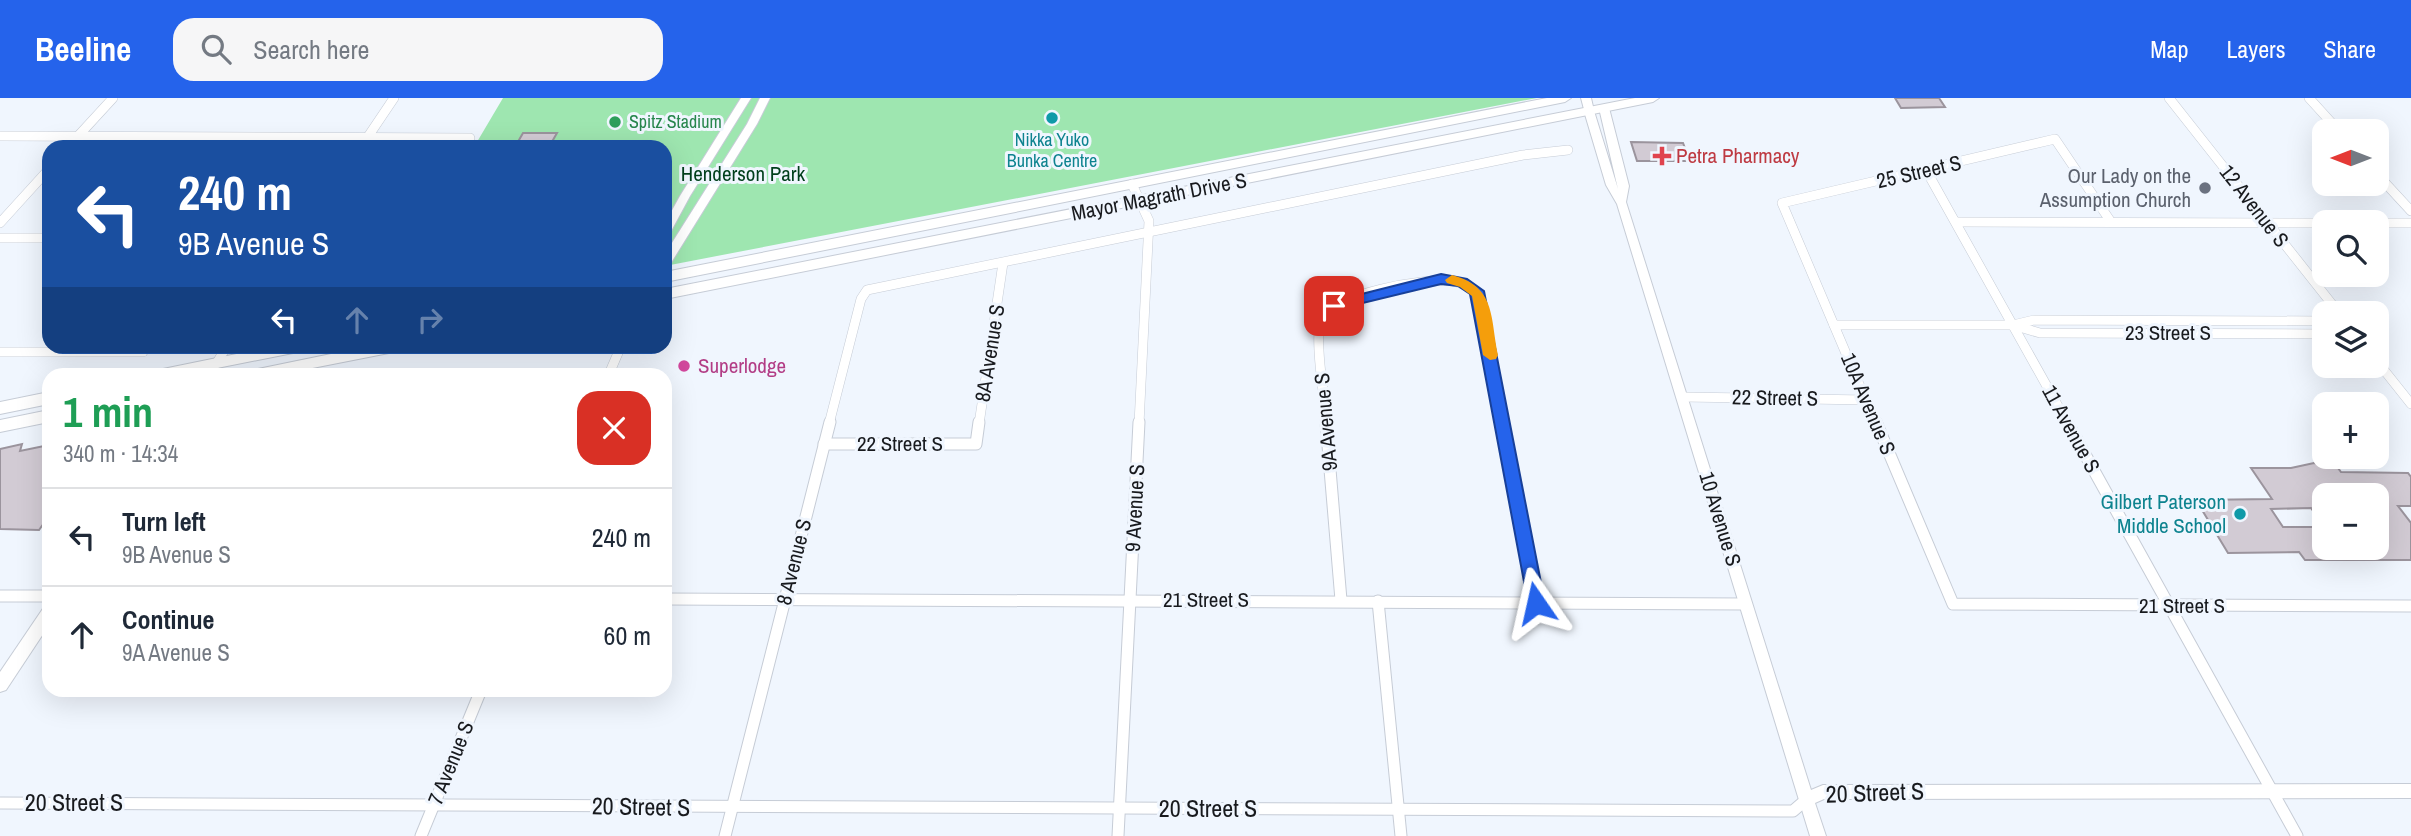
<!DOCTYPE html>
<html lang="en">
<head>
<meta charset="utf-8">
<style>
  body { margin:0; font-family:"Archivo Narrow",sans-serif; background:#f6f6f7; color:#1f2937; height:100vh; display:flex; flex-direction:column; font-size:26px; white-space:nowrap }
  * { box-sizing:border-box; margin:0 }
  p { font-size:23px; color:#747a83 }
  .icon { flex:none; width:38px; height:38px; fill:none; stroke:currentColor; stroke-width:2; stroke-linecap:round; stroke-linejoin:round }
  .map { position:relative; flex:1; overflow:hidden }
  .details { position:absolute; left:42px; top:270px; width:630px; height:329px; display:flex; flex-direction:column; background:#fff; border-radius:21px; box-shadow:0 7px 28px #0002 }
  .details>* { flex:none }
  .banner { position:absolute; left:42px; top:42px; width:630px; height:214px; border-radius:21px; box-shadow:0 7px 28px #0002; background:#1a4fa0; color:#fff; overflow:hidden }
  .needle { width:46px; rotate:270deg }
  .controls { position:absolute; left:2312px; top:21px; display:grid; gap:14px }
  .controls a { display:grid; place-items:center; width:77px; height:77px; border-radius:14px; background:#fff; box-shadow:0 7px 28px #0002; font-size:35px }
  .pin { position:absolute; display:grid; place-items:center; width:60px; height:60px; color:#fff; margin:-30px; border-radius:14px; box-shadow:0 4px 10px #0006 }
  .me { position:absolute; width:77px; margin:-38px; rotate:349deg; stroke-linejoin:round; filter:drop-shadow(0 0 5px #0008) }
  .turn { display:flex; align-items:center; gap:24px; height:147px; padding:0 21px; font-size:32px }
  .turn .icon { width:91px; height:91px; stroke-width:2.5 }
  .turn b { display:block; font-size:49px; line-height:60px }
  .lanes { display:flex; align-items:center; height:66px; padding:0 21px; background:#0003; justify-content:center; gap:35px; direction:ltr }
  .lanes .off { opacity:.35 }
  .round { display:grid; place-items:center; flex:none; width:74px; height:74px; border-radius:21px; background:#f6f6f7 }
  .head { display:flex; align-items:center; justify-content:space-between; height:119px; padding:0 21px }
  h1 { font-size:42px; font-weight:700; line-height:52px; color:#1e9e55 }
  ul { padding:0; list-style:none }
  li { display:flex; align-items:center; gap:21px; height:98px; padding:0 21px; border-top:2px solid #e0e1e3 }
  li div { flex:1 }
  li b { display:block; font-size:26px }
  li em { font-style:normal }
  header { display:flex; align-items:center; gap:42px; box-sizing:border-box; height:98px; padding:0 35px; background:#2563eb; color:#fff }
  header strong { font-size:33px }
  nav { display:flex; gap:38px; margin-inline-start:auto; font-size:24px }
  .search { width:490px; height:63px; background:#f6f6f7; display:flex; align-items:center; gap:18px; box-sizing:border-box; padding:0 24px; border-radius:21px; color:#747a83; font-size:26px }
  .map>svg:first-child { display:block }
  .green { fill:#9ee6b0 }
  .building { fill:#d2cbd4; stroke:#9b949d; stroke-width:2; fill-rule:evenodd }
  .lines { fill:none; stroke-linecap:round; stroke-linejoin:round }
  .minor-far1-casing { stroke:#c6ccd6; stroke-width:10 }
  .minor-casing { stroke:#c6ccd6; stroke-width:13 }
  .tertiary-casing { stroke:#c6ccd6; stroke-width:2 }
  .secondary-casing { stroke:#c6ccd6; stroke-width:2 }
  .primary-casing { stroke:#c6ccd6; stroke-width:2 }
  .minor-far1 { stroke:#fff; stroke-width:9 }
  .minor { stroke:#fff; stroke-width:11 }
  .tertiary { fill:#fff; fill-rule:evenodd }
  .secondary { fill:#fff; fill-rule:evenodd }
  .primary { fill:#fff; fill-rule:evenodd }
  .route { fill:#2563eb; stroke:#184099; stroke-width:2 }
  .slow { fill:#f59e0b }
  .culture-dot { fill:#0f9aa8; stroke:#f0f6fe; stroke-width:2.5 }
  .leisure-dot { fill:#2e9e5b; stroke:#f0f6fe; stroke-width:2.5 }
  .health-dot { fill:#e0444e; stroke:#f0f6fe; stroke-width:2.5 }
  .worship-dot { fill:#6b7280; stroke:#f0f6fe; stroke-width:2.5 }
  .hotel-dot { fill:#d1479c; stroke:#f0f6fe; stroke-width:2.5 }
  .labels { text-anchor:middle; stroke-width:6; stroke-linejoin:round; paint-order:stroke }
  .far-leisure-label { font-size:18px; fill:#27864d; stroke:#f0f6fe; text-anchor:start }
  .far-culture-label { font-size:18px; fill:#0d838f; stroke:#f0f6fe }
  .health-label { font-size:21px; fill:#be3a42; stroke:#f0f6fe; text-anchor:start }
  .street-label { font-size:21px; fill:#181a1e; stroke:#f0f6fe }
  .park-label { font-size:21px; fill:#003f1b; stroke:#f0f6fe }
  .worship-label { font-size:21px; fill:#5b616d; stroke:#f0f6fe; text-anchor:end }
  .hotel-label { font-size:21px; fill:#b23c85; stroke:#f0f6fe; text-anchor:start }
  .culture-label { font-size:21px; fill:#0d838f; stroke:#f0f6fe; text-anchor:end }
  .near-street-label { font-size:24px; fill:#181a1e; stroke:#f0f6fe }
</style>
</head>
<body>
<header>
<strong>Beeline</strong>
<div class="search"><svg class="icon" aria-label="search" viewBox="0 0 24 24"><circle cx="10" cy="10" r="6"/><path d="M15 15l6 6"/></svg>Search here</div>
<nav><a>Map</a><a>Layers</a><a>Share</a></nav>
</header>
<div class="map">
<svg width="2411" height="738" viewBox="0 0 2411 738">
  <rect width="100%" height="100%" fill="#f0f6fe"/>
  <path class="green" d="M503,0H1537L665,168V49H474Z"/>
  <g class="building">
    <path d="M1895,0H1939L1945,9L1901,10Z"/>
    <path d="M523,35H557L549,49H515Z"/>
    <path d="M1631,44L1683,45L1690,63H1637Z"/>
    <path d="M22,346L20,353L49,347V418L39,432L0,431V351Z"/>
    <path d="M2314,365L2335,366L2341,374L2408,375L2411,379V408H2398L2411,425V462H2305L2299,454L2228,455L2196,402L2272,401L2251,370H2291ZM2324,397H2376V450H2324ZM2311,410L2324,429H2283L2271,411Z"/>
  </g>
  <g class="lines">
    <defs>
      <g id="minor-far1">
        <path d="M2169,0L2339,215"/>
        <path d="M2309,0L2339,33"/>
        <path d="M0,38L470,40"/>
        <path d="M68,49L113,0"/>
        <path d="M361,49L394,0"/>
        <path d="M1926,72L2068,326"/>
        <path d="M2376,75L2411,113"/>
        <path d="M1132,86L1149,123L1139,326"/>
        <path d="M1956,124L2324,125"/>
        <path d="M0,125L49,71"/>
        <path d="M2376,125H2411"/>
        <path d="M0,140H49"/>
        <path d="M1834,227H2013L2034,222L2324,223"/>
        <path d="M2016,228L2040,235L2324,236"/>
        <path d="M0,254H143"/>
        <path d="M2376,262L2411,306"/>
        <path d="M216,266L227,248"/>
        <path d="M609,276L621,248"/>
        <path d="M1683,299L1866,302"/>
        <path d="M829,326L861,201L867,192L1523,57L1568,52"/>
        <path d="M979,326L1003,165"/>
        <path d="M1327,326C1325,304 1314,241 1321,223C1332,195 1424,180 1452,183C1464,185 1471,190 1480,198L1503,326"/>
        <path d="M1876,326L1782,105L2055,41L2111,124"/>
      </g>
      <g id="minor">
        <path d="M1326,324L1341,502"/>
        <path d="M1503,324L1536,504"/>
        <path d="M1876,324L1953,506L2411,508"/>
        <path d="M2067,324L2297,738"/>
        <path d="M824,346H976L979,324"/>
        <path d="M0,498H49"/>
        <path d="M665,501L1746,506"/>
        <path d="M1378,503L1401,738"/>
        <path d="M0,705L1793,713L1807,701"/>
        <path d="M421,738L481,592"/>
        <path d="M725,738L830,324"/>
        <path d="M1118,738L1139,324"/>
      </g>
      <g id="tertiary">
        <path d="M741,0H751L690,98L670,135L665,138V125L680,98Z"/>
        <path d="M760,0H770L757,26L669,168L665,169V156L747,26Z"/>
        <path d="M1604,7L1609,10L1629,88L1626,104L1811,692L1823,687L2411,686V700L1824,701L1815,705L1826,738H1810L1617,106L1606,87L1584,13L1589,10L1594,13L1618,91L1599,10Z"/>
      </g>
      <g id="secondary">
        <path d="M1581,0H1591L1594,13L1593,15H1585Z"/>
        <path d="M49,508V527L6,592L0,594V574L44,509Z"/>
      </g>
      <g id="primary">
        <path d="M1547,0H1571L1565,4L665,184V174Z"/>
        <path d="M1635,0H1659L1653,4L665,201V191Z"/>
        <path d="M275,248H310L303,253L187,276H156L163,271Z"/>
        <path d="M370,248H406L399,253L282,276H251L258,271Z"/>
        <path d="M49,294V306L0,316V304Z"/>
        <path d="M49,312V324L0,334V322Z"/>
      </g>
    </defs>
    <use href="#minor-far1" class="minor-far1-casing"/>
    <use href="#minor" class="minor-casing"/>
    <use href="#tertiary" class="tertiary-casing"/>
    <use href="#secondary" class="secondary-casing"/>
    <use href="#primary" class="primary-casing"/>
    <use href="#minor-far1" class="minor-far1"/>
    <use href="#minor" class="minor"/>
    <use href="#tertiary" class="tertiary"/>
    <use href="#secondary" class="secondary"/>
    <use href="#primary" class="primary"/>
  </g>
  <path class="route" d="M1441,176L1467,181L1484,193L1545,505L1536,512L1528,505L1470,196L1458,188L1441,186L1334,212L1327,208L1334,203Z"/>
  <path class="slow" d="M1452,177C1496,189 1490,218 1498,257L1496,261L1490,262L1483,257L1472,198L1460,189L1447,185L1445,182Z"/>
  <g class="culture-dot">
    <circle cx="1052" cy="20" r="7"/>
    <circle cx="2240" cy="416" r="7"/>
  </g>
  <circle class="leisure-dot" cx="615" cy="24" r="7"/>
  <path class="health-dot" d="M1658.5 47.5h7v7h7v7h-7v7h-7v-7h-7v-7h7z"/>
  <circle class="worship-dot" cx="2205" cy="90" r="7"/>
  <circle class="hotel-dot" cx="684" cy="268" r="7"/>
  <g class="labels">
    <g class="far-leisure-label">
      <text x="629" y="30">Spitz Stadium</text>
    </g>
    <g class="far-culture-label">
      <text x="1052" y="48">Nikka Yuko<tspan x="1052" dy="21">Bunka Centre</tspan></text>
    </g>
    <g class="health-label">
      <text x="1676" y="65">Petra Pharmacy</text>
    </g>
    <g class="street-label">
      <text transform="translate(1919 74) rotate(-13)" y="7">25 Street S</text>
      <text transform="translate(1159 99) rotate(-11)" y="7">Mayor Magrath Drive S</text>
      <text transform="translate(2254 108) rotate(52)" y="7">12 Avenue S</text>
      <text x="2168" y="242">23 Street S</text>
      <text transform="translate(990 255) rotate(-81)" y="7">8A Avenue S</text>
      <text transform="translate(1775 300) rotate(1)" y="7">22 Street S</text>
      <text transform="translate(1868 306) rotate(67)" y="7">10A Avenue S</text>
      <text transform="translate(1326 324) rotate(-95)" y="7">9A Avenue S</text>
      <text transform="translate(2071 331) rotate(61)" y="7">11 Avenue S</text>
      <text x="900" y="353">22 Street S</text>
      <text transform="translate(1135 410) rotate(-87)" y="7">9 Avenue S</text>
      <text transform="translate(1720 421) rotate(73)" y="7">10 Avenue S</text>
      <text transform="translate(794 464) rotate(-76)" y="7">8 Avenue S</text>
      <text x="1206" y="509">21 Street S</text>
      <text x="2182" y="515">21 Street S</text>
      <text transform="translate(451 665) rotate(-68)" y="7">7 Avenue S</text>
    </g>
    <g class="park-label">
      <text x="743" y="83">Henderson Park</text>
    </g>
    <g class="worship-label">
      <text x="2191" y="85">Our Lady on the<tspan x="2191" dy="24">Assumption Church</tspan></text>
    </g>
    <g class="hotel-label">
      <text x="698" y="275">Superlodge</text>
    </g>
    <g class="culture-label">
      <text x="2226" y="411">Gilbert Paterson<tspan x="2226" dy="24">Middle School</tspan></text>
    </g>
    <g class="near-street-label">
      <text transform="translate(1875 695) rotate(-2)" y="8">20 Street S</text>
      <text x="74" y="713">20 Street S</text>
      <text transform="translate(641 709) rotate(1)" y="8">20 Street S</text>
      <text x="1208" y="719">20 Street S</text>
    </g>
  </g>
</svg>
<div class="controls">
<a><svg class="needle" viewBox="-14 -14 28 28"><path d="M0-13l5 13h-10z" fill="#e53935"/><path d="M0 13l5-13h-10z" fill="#747a83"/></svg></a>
<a><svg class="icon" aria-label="search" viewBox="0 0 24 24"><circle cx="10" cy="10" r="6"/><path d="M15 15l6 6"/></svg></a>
<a><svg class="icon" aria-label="layers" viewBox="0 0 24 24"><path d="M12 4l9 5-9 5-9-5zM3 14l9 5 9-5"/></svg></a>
<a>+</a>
<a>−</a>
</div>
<div class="pin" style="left:1334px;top:208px;background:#d93025"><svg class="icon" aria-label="arrive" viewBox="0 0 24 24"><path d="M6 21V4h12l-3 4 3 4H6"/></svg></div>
<svg class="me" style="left:1536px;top:505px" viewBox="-20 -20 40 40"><path d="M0-17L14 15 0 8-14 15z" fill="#2563eb" stroke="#fff" stroke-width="4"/></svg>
<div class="banner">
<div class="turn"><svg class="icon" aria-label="left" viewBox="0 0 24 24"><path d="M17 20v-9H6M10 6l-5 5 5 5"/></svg><div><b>240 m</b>9B Avenue S</div></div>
<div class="lanes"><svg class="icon" aria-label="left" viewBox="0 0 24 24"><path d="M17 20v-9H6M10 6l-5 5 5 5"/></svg><svg class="icon off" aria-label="ahead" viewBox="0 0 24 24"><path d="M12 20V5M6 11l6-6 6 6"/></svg><svg class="icon off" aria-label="right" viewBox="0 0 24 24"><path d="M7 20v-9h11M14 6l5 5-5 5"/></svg></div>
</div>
<section class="details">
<div class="head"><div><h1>1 min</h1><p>340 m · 14:34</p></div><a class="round" style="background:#d93025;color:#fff"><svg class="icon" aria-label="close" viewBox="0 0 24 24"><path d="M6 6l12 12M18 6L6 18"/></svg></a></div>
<ul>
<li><svg class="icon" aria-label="left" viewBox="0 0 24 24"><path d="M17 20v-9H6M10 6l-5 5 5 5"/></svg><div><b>Turn left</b><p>9B Avenue S</p></div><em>240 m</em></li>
<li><svg class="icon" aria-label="ahead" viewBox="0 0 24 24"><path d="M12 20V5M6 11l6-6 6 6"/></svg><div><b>Continue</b><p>9A Avenue S</p></div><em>60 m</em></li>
</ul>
</section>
</div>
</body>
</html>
